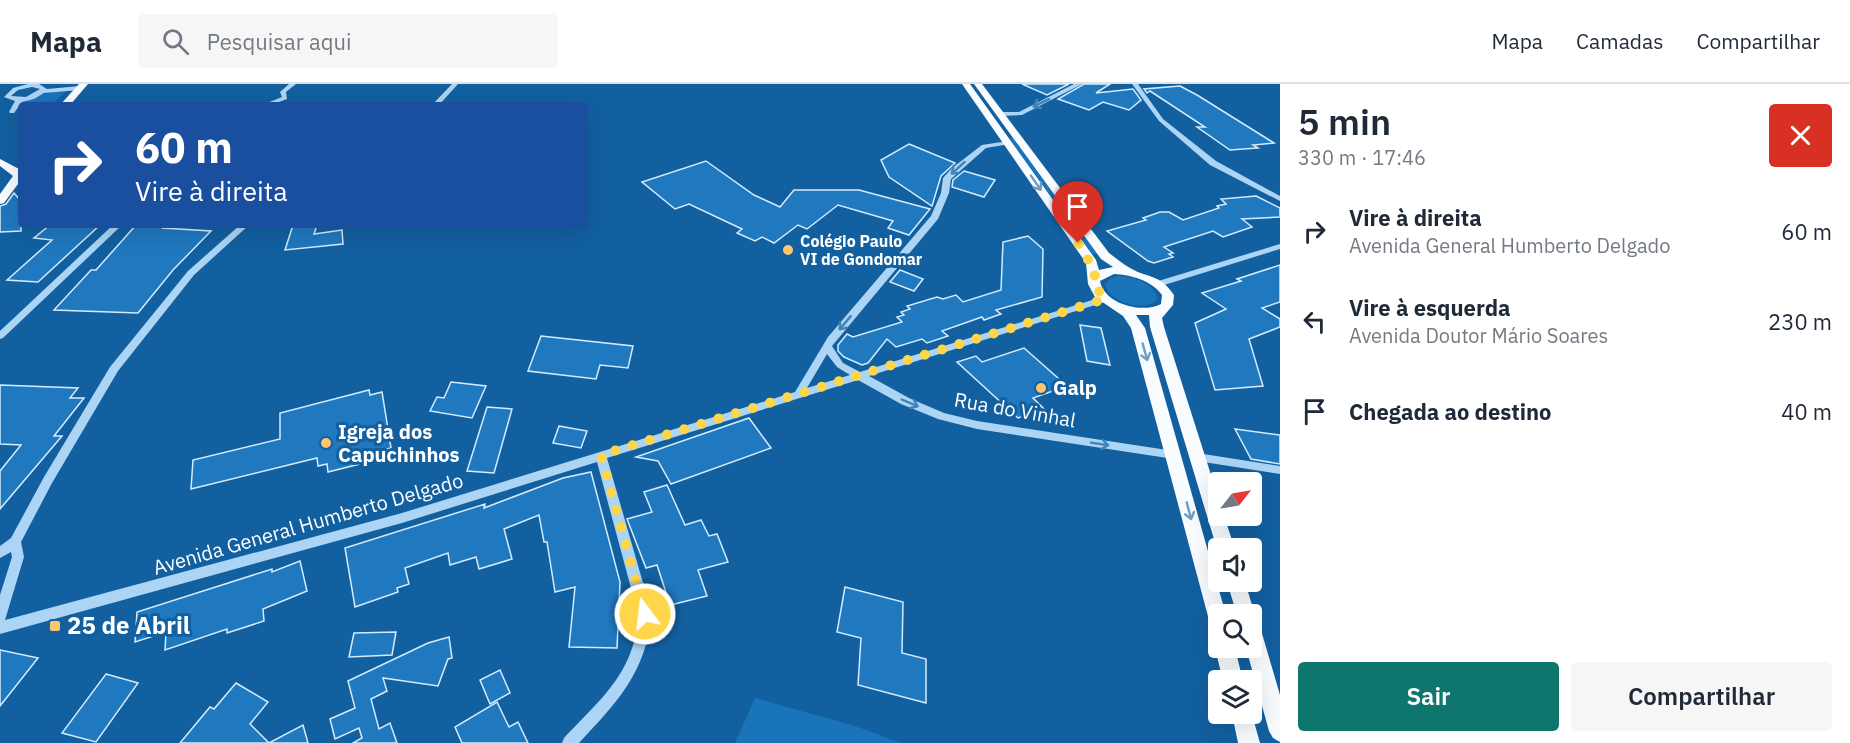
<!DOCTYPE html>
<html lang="pt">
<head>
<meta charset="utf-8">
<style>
  body { margin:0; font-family:"IBM Plex Sans",sans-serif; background:#f6f6f7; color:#1f2937; height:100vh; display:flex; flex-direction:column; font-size:22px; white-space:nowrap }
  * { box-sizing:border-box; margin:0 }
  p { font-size:20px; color:#747a83 }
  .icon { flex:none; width:33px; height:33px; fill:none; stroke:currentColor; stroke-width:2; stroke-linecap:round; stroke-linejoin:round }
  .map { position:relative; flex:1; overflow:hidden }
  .drawer { display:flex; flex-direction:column; background:#fff; width:570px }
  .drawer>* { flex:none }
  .banner { position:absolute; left:18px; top:18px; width:570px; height:126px; border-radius:6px; box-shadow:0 6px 24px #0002; background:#1a4fa0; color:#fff; overflow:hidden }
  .needle { width:39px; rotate:59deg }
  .tools { position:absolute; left:1208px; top:388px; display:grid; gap:12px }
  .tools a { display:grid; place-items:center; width:54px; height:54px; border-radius:6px; background:#fff; box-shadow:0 6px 24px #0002; font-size:30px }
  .pin { position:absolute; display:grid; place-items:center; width:51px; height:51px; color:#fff; margin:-62px -26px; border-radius:50% 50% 50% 0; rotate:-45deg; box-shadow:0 0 6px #0007 }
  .pin .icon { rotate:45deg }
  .me { position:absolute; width:66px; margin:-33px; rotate:345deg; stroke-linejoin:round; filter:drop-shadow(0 0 4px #0008) }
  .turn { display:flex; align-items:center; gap:21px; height:126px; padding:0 18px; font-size:27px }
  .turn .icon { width:78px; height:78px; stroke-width:2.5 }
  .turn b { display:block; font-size:42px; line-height:51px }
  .round { display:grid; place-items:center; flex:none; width:63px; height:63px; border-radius:6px; background:#f6f6f7 }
  .overview { display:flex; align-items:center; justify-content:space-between; height:102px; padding:0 18px }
  h1 { font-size:36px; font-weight:600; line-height:45px }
  .primary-button { display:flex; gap:12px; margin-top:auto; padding:12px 18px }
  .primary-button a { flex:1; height:69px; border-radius:6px; background:#0f766e; color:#fff; font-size:24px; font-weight:600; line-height:69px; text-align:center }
  .primary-button a+a { background:#f6f6f7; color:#1f2937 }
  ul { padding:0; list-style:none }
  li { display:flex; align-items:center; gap:18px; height:90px; padding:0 18px }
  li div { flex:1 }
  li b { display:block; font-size:22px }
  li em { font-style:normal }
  header { display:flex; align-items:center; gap:36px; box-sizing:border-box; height:84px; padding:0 30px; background:#fff; border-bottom:2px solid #e0e1e3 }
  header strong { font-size:28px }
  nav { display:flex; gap:33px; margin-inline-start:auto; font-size:21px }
  .search { width:420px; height:54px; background:#f6f6f7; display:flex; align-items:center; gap:15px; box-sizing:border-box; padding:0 21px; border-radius:6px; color:#747a83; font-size:22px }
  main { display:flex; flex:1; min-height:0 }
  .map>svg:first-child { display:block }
  .green { fill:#1a74ba }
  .building { fill:#2078bf; stroke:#d4ebfe; stroke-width:1.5 }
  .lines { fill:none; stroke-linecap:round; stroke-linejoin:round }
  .minor { fill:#abd4f5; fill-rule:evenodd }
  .major { fill:#f8fcff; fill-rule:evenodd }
  .oneway { stroke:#4083ba }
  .oneway2 { stroke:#6e9ec6 }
  .route { stroke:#ffd54a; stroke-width:10; stroke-dasharray:0 18 }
  .poi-dot { fill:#ffc66e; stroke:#1260a0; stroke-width:2 }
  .labels { text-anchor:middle; stroke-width:6; stroke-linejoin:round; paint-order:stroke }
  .far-poi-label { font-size:16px; font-weight:bold; fill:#fff; stroke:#1260a0; text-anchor:start }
  .poi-label { font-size:20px; font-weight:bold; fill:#fff; stroke:#1260a0; text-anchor:start }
  .street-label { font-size:20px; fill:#fff; stroke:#1260a0 }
  .near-poi-label { font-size:24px; font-weight:bold; fill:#fff; stroke:#1260a0; text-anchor:start }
</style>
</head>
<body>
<header>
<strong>Mapa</strong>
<div class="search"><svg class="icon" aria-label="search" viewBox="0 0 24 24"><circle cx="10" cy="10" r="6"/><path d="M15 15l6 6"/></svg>Pesquisar aqui</div>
<nav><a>Mapa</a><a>Camadas</a><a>Compartilhar</a></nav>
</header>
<main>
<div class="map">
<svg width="1280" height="659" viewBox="0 0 1280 659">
  <rect width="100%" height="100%" fill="#1260a0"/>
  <g class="green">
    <path d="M66,7L53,19L20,23C28,10 52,8 66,7Z"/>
    <path d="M1009,54H1013L1097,170H1092Z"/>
    <path d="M1118,192C1133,193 1150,197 1157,212L1156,217C1141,228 1109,218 1105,200L1111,194Z"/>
    <path d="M755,614L855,642L901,659H735Z"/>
  </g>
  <g class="building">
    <path d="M1022,0H1069L1047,11Z"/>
    <path d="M1084,0H1110L1096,9L1133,5L1141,16L1129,26L1103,18L1089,26L1058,15Z"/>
    <path d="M1180,2L1197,11L1274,59L1253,61L1258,64L1230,66L1197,43H1205L1150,7L1147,9L1144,5Z"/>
    <path d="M909,60L955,79L941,92L932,122L889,93L881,76Z"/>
    <path d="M706,77L754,111L780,123L794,106H859L930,125L909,151L888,144L893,137L838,121L807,145L798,141L774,159L762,153L755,157L737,149L742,145L689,120L675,125L642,98Z"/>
    <path d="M964,87L995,96L984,113L952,103L953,96Z"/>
    <path d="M14,109L21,117V147L0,148V122L6,120Z"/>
    <path d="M1256,112L1280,124V133L1242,135L1252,143L1223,153L1213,147L1164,163L1173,169L1169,170L1173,173L1154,179L1148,177L1107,147L1146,136L1143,134L1160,128H1169L1183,136L1219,124L1217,122L1226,120L1221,115Z"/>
    <path d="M50,141H100L38,198L7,196L52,156L34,154Z"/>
    <path d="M136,141H166L163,144L211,147L173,186L138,229L54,226L91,186H96Z"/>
    <path d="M293,141H317L314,150L342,146L343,160L285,166Z"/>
    <path d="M1028,152L1043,165L1042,213L996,226L1001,230L984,236L982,233L942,247L948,252L927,259L922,255L896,263L887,255L868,279L862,281L844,273L838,267V261L847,250L853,253L902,238L897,233L904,231L901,228L910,225L907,222L937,213L943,215L956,211L963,218L1001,206L1003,158Z"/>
    <path d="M1280,181V218L1262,224L1280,235V243L1249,255L1263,302L1215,306L1195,239L1226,225L1202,209L1241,197L1237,195Z"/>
    <path d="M900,186L923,195L914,207L890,198Z"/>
    <path d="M1080,241L1101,244L1110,281L1087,277Z"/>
    <path d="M541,252L633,262L628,284L600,281L596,295L528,287Z"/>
    <path d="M1024,264L1067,302L1033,314L1044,325L1018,334L957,278L976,272L982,278Z"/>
    <path d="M451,298L486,302L472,334L430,327L437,313L444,314Z"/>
    <path d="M0,301L78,304L70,314H84L54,352H62L0,425V387L21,361L0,360Z"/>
    <path d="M369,306L370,311L382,308L391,364L386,365L388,373L328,388L327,380L318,382L317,374L191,405L193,376L280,355V329Z"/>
    <path d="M487,323L512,325L494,389L467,387Z"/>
    <path d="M749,334L771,364L671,400L658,377L636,373Z"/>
    <path d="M559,342L587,347L581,364L553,359Z"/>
    <path d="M1235,345L1280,351V380L1251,375Z"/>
    <path d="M591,388L620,498L617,564L569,563L575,503L555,508L547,458H544L539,431L504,445L512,475L479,485L476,473L450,481L448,469L405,484L409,500L397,504L398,508L355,523L345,464L485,420L484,424L563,394Z"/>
    <path d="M667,401L685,441L701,436L709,452L717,450L728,478L698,486L707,512L670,521L657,481L646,484L627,435L652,428L644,408Z"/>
    <path d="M300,477L307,507L263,525L264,537L227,549V545L165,566L166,548L135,558L137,528L272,485V488Z"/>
    <path d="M845,503L903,518L902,569L926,575V619L858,601L861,554L837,548Z"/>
    <path d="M396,548L392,571L349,573L354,549Z"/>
    <path d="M449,553L452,574L448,575L438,602L383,594L387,607L371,615L379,645L390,639L397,659H353L362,654L359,644L335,655L330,635L355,624L348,597L428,559Z"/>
    <path d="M0,566L38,574L0,622Z"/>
    <path d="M500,586L510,609L490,620L480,596Z"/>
    <path d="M106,590L138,599L96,658L62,649Z"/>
    <path d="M236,599L268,618L250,640L269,659H180L210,623L214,625Z"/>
    <path d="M497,618L509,643L518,638L528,659H462L455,643Z"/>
    <path d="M303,641L308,659H269Z"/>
  </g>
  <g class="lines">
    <g class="minor">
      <path d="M28,0H39L47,5L80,2L83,4L80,6L44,9L34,15L22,18L14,29H10L9,28L15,17L4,13L13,4ZM32,3L40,5L26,13L11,12L18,6Z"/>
      <path d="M289,0H296L286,8L287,15L271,21H262L282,13L280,8Z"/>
      <path d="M452,0H458L439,21H432Z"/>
      <path d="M1074,0H1082L1022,31L1001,32L998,30L1001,28H1019Z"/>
      <path d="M1132,0H1138L1163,35L1216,77L1280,112V117L1210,81L1159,37Z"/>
      <path d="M1008,57L1010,58V60L986,64L951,95L949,109L938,135L832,262L843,279L860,288L1102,213H1108V217L869,292L909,314L944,329L977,337L1174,367L1178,368L1180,371L1178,374L1174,375L977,345L938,335L901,320L858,296L607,374L652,530C645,590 618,617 579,659H562L564,654C588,628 619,602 631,567C636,555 637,543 638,530L597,378L402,439L0,550V511L12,473L11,468L0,474V462L11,454L44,393L110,283L188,187L240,141H249L194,191L118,287L52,399L21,458L24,473L5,536L402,429L795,308L828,253L931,132L941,109L943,94L952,84L982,61ZM827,270L837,283L850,291L807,304Z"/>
      <path d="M113,141H122L3,254L0,255V247Z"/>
      <path d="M1280,160V165L1161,202L1158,203L1154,200L1155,198Z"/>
      <path d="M1197,369L1280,382V390L1197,377L1193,376L1191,373L1193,370Z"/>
    </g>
    <g class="major">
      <path d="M79,0H88L70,21H60Z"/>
      <path d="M962,0H970L1096,176L1099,186L1113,183L1101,175L974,0H982L1109,169C1116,174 1123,180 1130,184C1149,195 1159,189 1174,211L1173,221L1162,234L1164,243L1218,413V432H1224L1235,465H1217L1150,243L1149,231H1136L1145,244L1226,531H1218V545L1211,542L1209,536L1131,244L1123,232L1095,213L1088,200L1086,179ZM1114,190C1131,191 1151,196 1162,211L1161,220C1142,230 1104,220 1100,197Z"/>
      <path d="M0,75L21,86V96L4,119L0,120V110L13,92L0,82Z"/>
      <path d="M1227,498H1245L1255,531L1252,537L1258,540L1261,546L1280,611V658L1273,654L1269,647L1246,564H1251V531H1237Z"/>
      <path d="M1218,558V564H1235L1243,597H1223L1215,564Z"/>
      <path d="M1251,627L1260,659H1238L1232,630H1251Z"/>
    </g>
  </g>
  <defs><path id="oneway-shaft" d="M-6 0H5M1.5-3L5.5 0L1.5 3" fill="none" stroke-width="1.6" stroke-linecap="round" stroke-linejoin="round" transform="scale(1.5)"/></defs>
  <g class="oneway">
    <use href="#oneway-shaft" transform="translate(1041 19) rotate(155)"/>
    <use href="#oneway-shaft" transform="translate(958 84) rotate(138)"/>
    <use href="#oneway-shaft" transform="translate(845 239) rotate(130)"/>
    <use href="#oneway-shaft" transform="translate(910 319) rotate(23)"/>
    <use href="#oneway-shaft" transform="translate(1100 360) rotate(9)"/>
  </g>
  <g class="oneway2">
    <use href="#oneway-shaft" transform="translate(1036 99) rotate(55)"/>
    <use href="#oneway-shaft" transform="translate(1145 268) rotate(74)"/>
    <use href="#oneway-shaft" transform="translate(1189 427) rotate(75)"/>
  </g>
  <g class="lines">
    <path class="route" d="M645,530L601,371L1105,215L1094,201L1095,187L1078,159"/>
  </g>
  <g class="poi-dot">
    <circle cx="788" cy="166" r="6"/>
    <circle cx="1041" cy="304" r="6"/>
    <circle cx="326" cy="359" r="6"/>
    <rect x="49" y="536" width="12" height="12" rx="3"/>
  </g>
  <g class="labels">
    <g class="far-poi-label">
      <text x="800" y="163">Colégio Paulo<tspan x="800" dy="18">VI de Gondomar</tspan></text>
    </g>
    <g class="poi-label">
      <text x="1053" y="311">Galp</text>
      <text x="338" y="355">Igreja dos<tspan x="338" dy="23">Capuchinhos</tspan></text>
    </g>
    <g class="street-label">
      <text transform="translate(1015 326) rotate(10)" y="7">Rua do Vinhal</text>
      <text transform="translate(308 440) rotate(-16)" y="7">Avenida General Humberto Delgado</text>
    </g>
    <g class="near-poi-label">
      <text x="67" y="550">25 de Abril</text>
    </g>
  </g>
</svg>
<div class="tools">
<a><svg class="needle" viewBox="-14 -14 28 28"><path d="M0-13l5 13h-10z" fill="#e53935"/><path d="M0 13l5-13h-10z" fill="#747a83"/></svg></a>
<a><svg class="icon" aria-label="sound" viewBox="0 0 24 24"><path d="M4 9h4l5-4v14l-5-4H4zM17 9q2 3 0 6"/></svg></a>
<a><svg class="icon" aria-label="search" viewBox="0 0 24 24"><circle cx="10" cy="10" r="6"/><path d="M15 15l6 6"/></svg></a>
<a><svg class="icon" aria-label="layers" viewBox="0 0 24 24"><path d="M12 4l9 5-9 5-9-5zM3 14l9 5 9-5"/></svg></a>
</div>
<div class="pin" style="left:1078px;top:159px;background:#d93025"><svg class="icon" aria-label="arrive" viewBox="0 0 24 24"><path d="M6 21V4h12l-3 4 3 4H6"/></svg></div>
<svg class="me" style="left:645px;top:530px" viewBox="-20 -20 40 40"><circle r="17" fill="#ffd54a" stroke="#fff" stroke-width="3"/><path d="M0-11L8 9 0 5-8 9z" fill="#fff"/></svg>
<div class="banner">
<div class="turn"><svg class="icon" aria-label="right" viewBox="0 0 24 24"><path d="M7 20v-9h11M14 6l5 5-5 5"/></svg><div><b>60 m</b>Vire à direita</div></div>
</div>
</div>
<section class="drawer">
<div class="overview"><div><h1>5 min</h1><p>330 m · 17:46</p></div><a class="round" style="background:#d93025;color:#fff"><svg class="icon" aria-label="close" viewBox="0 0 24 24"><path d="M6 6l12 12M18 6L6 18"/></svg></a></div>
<ul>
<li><svg class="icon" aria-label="right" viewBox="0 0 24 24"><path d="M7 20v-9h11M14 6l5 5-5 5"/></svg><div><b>Vire à direita</b><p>Avenida General Humberto Delgado</p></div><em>60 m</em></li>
<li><svg class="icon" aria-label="left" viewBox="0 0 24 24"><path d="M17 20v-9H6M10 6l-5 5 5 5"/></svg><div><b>Vire à esquerda</b><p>Avenida Doutor Mário Soares</p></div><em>230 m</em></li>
<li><svg class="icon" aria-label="arrive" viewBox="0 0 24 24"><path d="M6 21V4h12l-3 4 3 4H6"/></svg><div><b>Chegada ao destino</b></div><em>40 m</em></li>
</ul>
<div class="primary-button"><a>Sair</a><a>Compartilhar</a></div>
</section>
</main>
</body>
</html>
